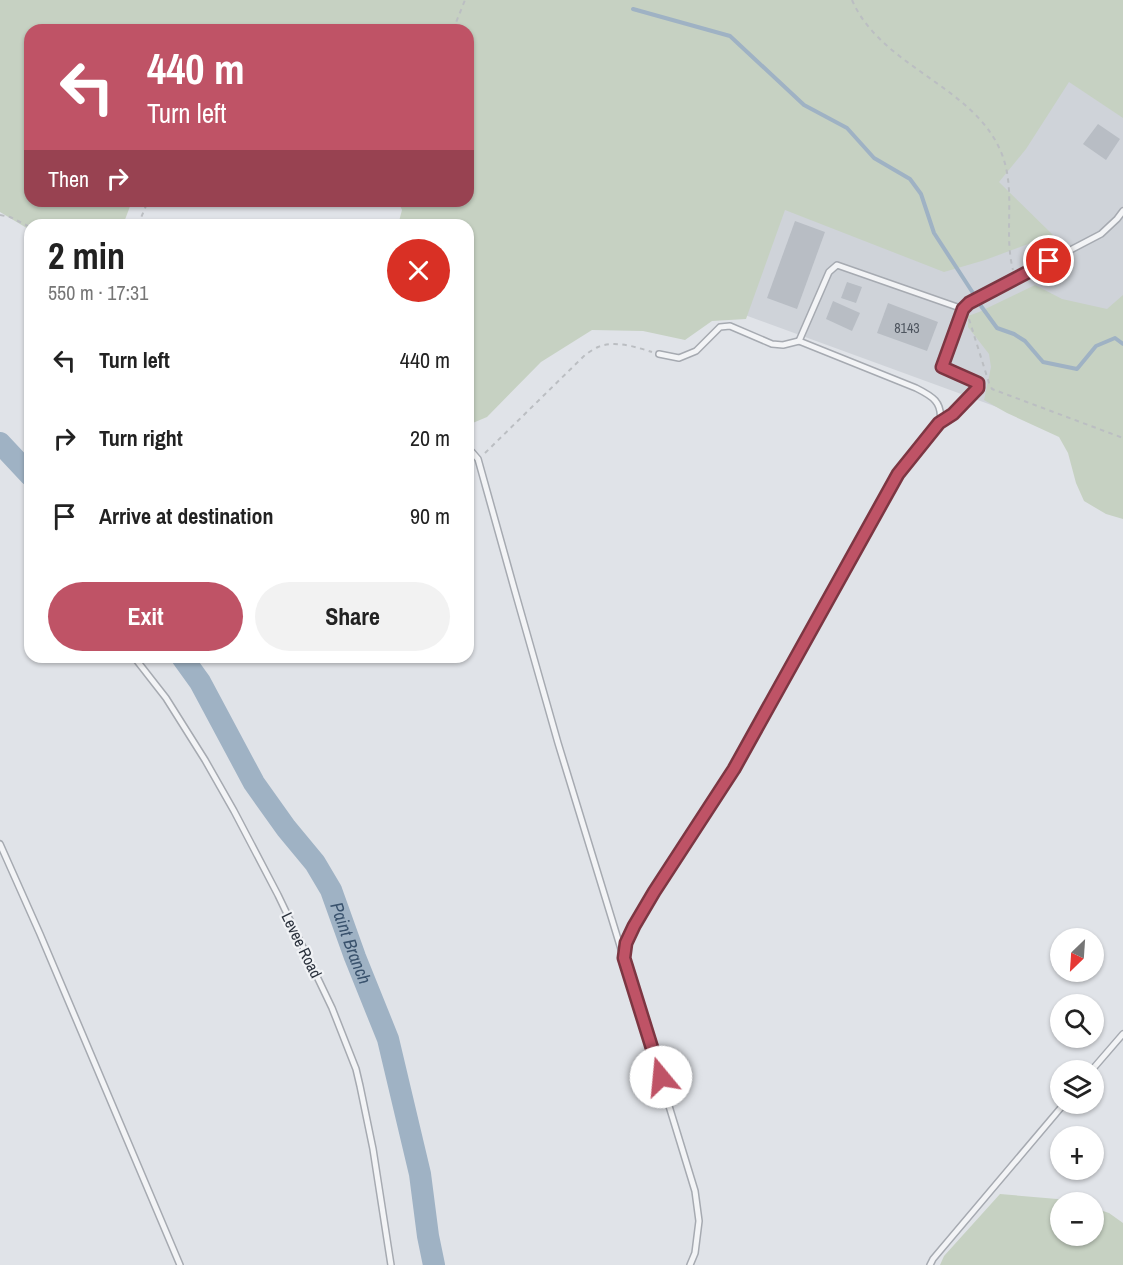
<!DOCTYPE html>
<html lang="en">
<head>
<meta charset="utf-8">
<style>
  body { margin:0; font-family:"Archivo Narrow",sans-serif; background:#f2f2f2; color:#222; height:100vh; display:flex; flex-direction:column; font-size:22px; white-space:nowrap }
  * { box-sizing:border-box; margin:0 }
  p { font-size:20px; color:#767676 }
  .icon { flex:none; width:33px; height:33px; fill:none; stroke:currentColor; stroke-width:2; stroke-linecap:round; stroke-linejoin:round }
  .map { position:relative; flex:1; overflow:hidden }
  .sheet { position:absolute; left:24px; top:219px; width:450px; height:444px; display:flex; flex-direction:column; background:#fff; border-radius:18px; box-shadow:0 2px 4px #0004 }
  .sheet>* { flex:none }
  .banner { position:absolute; left:24px; top:24px; width:450px; height:183px; border-radius:18px; box-shadow:0 2px 4px #0004; background:#bf5366; color:#fff; overflow:hidden }
  .needle { width:39px; rotate:205deg }
  .buttons { position:absolute; left:1050px; top:928px; display:grid; gap:12px }
  .buttons a { display:grid; place-items:center; width:54px; height:54px; border-radius:50%; background:#fff; box-shadow:0 2px 4px #0004; font-size:30px }
  .pin { position:absolute; display:grid; place-items:center; width:51px; height:51px; color:#fff; margin:-26px; border:3px solid #fff; border-radius:50%; box-shadow:0 2px 6px #0007 }
  .me { position:absolute; width:66px; margin:-33px; rotate:343deg; stroke-linejoin:round; filter:drop-shadow(0 0 4px #0008) }
  .turn { display:flex; align-items:center; gap:21px; height:126px; padding:0 24px; font-size:27px }
  .turn .icon { width:78px; height:78px; stroke-width:2.5 }
  .turn b { display:block; font-size:42px; line-height:51px }
  .then { display:flex; align-items:center; height:57px; padding:0 24px; background:#0003; gap:12px; font-size:22px }
  .round { display:grid; place-items:center; flex:none; width:63px; height:63px; border-radius:32px; background:#f2f2f2 }
  .overview { display:flex; align-items:center; justify-content:space-between; height:102px; padding:0 24px }
  h1 { font-size:36px; font-weight:700; line-height:45px }
  .button { display:flex; gap:12px; margin-top:auto; padding:12px 24px }
  .button a { flex:1; height:69px; border-radius:36px; background:#bf5366; color:#fff; font-size:24px; font-weight:700; line-height:69px; text-align:center }
  .button a+a { background:#f2f2f2; color:#222 }
  ul { padding:0; list-style:none }
  li { display:flex; align-items:center; gap:18px; height:78px; padding:0 24px }
  li div { flex:1 }
  li b { display:block; font-size:22px }
  li em { font-style:normal }
  .map>svg:first-child { display:block }
  .built { fill:#cfd3d9 }
  .green { fill:#c6d1c2 }
  .lines { fill:none; stroke-linecap:round; stroke-linejoin:round }
  .stream { stroke:#9fb2c4; stroke-width:4 }
  .river { stroke:#9fb2c4; stroke-width:22 }
  .building { fill:#b8bdc4 }
  .lane-casing { stroke:#a6aab1; stroke-width:8 }
  .path { stroke:#bbbec2; stroke-width:2; stroke-dasharray:4.5 4.5; stroke-linecap:butt }
  .lane { stroke:#f3f4f6; stroke-width:5 }
  .route-casing { stroke:#7c3642; stroke-width:15 }
  .route { stroke:#bf5366; stroke-width:10 }
  .labels { text-anchor:middle; stroke-width:4.5; stroke-linejoin:round; paint-order:stroke }
  .number-label { font-size:14px; fill:#4e555f }
  .street-label { font-size:16px; fill:#2b323d; stroke:#f0f2f5 }
  .water-label { font-size:18px; font-style:italic; fill:#39526d; stroke:#f0f2f5 }
</style>
</head>
<body>
<div class="map">
<svg width="1123" height="1265" viewBox="0 0 1123 1265">
  <rect width="100%" height="100%" fill="#e0e3e8"/>
  <path class="built" d="M1123,0V453L679,291L468,201V30Z"/>
  <g class="green">
    <path d="M0,0H1123V118L1069,82L1026,149L999,182L1053,235L985,260L944,272L785,210L746,319L712,321L685,340L643,331L592,330L541,362L487,417L468,425V225H398L402,210L398,201H468V30H30V201H132L123,225H30V230L0,212Z"/>
    <path d="M1035,285L1062,299L1107,309L1123,295V519L1106,514L1084,501L1076,483L1068,453L1059,437L1007,413L984,400L991,367L989,354L968,327V316L979,312Z"/>
    <path d="M1000,1194L1069,1200L1079,1203H1060V1236H1094V1208L1109,1213L1123,1223V1265H940L944,1256Z"/>
  </g>
  <g class="lines">
    <g class="stream">
      <path d="M633,9L730,36L804,105L847,128L874,158L910,179L921,194L934,233L973,293"/>
      <path d="M981,306L997,328L1014,334L1025,341L1043,362L1077,369L1096,346L1115,338L1123,344"/>
    </g>
    <g class="river">
      <path d="M0,443L30,475"/>
      <path id="s1" d="M182,657L200,682L254,783L286,828L315,863L331,890L355,957L388,1039L420,1174L428,1236L434,1265"/>
    </g>
  </g>
  <g class="building">
    <path d="M1098,124L1120,139L1106,160L1083,144Z"/>
    <path d="M795,221L825,232L797,309L767,298Z"/>
    <path d="M847,282L862,287L856,303L841,298Z"/>
    <path d="M833,301L860,313L852,331L826,319Z"/>
    <path d="M888,303L938,322L927,351L877,333Z"/>
  </g>
  <g class="lines">
    <defs>
      <g id="lane">
        <path d="M799,341L829,272L837,265L963,309"/>
        <path d="M659,354L679,358L696,351L720,327L730,326L772,344L783,345L799,341L916,388C932,396 943,402 940,422"/>
        <path d="M468,450L472,452L478,459L514,588L558,743L695,1191L699,1221L695,1253L690,1265"/>
        <path d="M134,657L166,698L205,760L234,811L278,895L332,1008L356,1069L360,1086L373,1149L391,1265"/>
        <path d="M0,844L40,934L180,1265"/>
        <path d="M624,958L626,943L634,926L654,892L734,769L898,474L940,423L953,414L978,388V383L942,367L963,309L969,303L1101,234L1117,219L1123,211"/>
        <path d="M1091,1071L1123,1034"/>
        <path d="M930,1265L933,1259L1064,1104"/>
      </g>
    </defs>
    <use href="#lane" class="lane-casing"/>
    <g class="path">
      <path d="M852,0C881,67 974,86 1001,152C1017,190 1003,231 1013,270"/>
      <path d="M453,30L465,0"/>
      <path d="M0,215L10,217L30,227"/>
      <path d="M138,225L148,201"/>
      <path d="M969,319L989,383L992,389L1123,438"/>
      <path d="M485,453L585,355C589,352 594,349 598,347C615,340 636,347 652,352"/>
    </g>
    <use href="#lane" class="lane"/>
  </g>
  <g class="lines">
    <defs>
      <path id="route" d="M661,1077L624,958L626,943L634,926L654,892L734,769L898,474L939,423L953,414L978,388V383L942,367L963,309L969,303L1049,261"/>
    </defs>
    <use href="#route" class="route-casing"/>
    <use href="#route" class="route"/>
  </g>
  <g class="labels">
    <g class="number-label">
      <text x="907" y="333">8143</text>
    </g>
    <g class="street-label">
      <text transform="translate(302 945) rotate(64)" y="6">Levee Road</text>
    </g>
    <g class="water-label">
      <text dy="6" stroke="none"><textPath href="#s1" startOffset="334">Paint Branch</textPath></text>
    </g>
  </g>
</svg>
<div class="buttons">
<a><svg class="needle" viewBox="-14 -14 28 28"><path d="M0-13l5 13h-10z" fill="#e53935"/><path d="M0 13l5-13h-10z" fill="#767676"/></svg></a>
<a><svg class="icon" aria-label="search" viewBox="0 0 24 24"><circle cx="10" cy="10" r="6"/><path d="M15 15l6 6"/></svg></a>
<a><svg class="icon" aria-label="layers" viewBox="0 0 24 24"><path d="M12 4l9 5-9 5-9-5zM3 14l9 5 9-5"/></svg></a>
<a>+</a>
<a>−</a>
</div>
<div class="pin" style="left:1049px;top:261px;background:#d93025"><svg class="icon" aria-label="arrive" viewBox="0 0 24 24"><path d="M6 21V4h12l-3 4 3 4H6"/></svg></div>
<svg class="me" style="left:661px;top:1077px" viewBox="-20 -20 40 40"><circle r="19" fill="#fff"/><path d="M0-13L10 11 0 6-10 11z" fill="#bf5366"/></svg>
<div class="banner">
<div class="turn"><svg class="icon" aria-label="left" viewBox="0 0 24 24"><path d="M17 20v-9H6M10 6l-5 5 5 5"/></svg><div><b>440 m</b>Turn left</div></div>
<div class="then">Then<svg class="icon" aria-label="right" viewBox="0 0 24 24"><path d="M7 20v-9h11M14 6l5 5-5 5"/></svg></div>
</div>
<section class="sheet">
<div class="overview"><div><h1>2 min</h1><p>550 m · 17:31</p></div><a class="round" style="background:#d93025;color:#fff"><svg class="icon" aria-label="close" viewBox="0 0 24 24"><path d="M6 6l12 12M18 6L6 18"/></svg></a></div>
<ul>
<li><svg class="icon" aria-label="left" viewBox="0 0 24 24"><path d="M17 20v-9H6M10 6l-5 5 5 5"/></svg><div><b>Turn left</b></div><em>440 m</em></li>
<li><svg class="icon" aria-label="right" viewBox="0 0 24 24"><path d="M7 20v-9h11M14 6l5 5-5 5"/></svg><div><b>Turn right</b></div><em>20 m</em></li>
<li><svg class="icon" aria-label="arrive" viewBox="0 0 24 24"><path d="M6 21V4h12l-3 4 3 4H6"/></svg><div><b>Arrive at destination</b></div><em>90 m</em></li>
</ul>
<div class="button"><a>Exit</a><a>Share</a></div>
</section>
</div>
</body>
</html>
